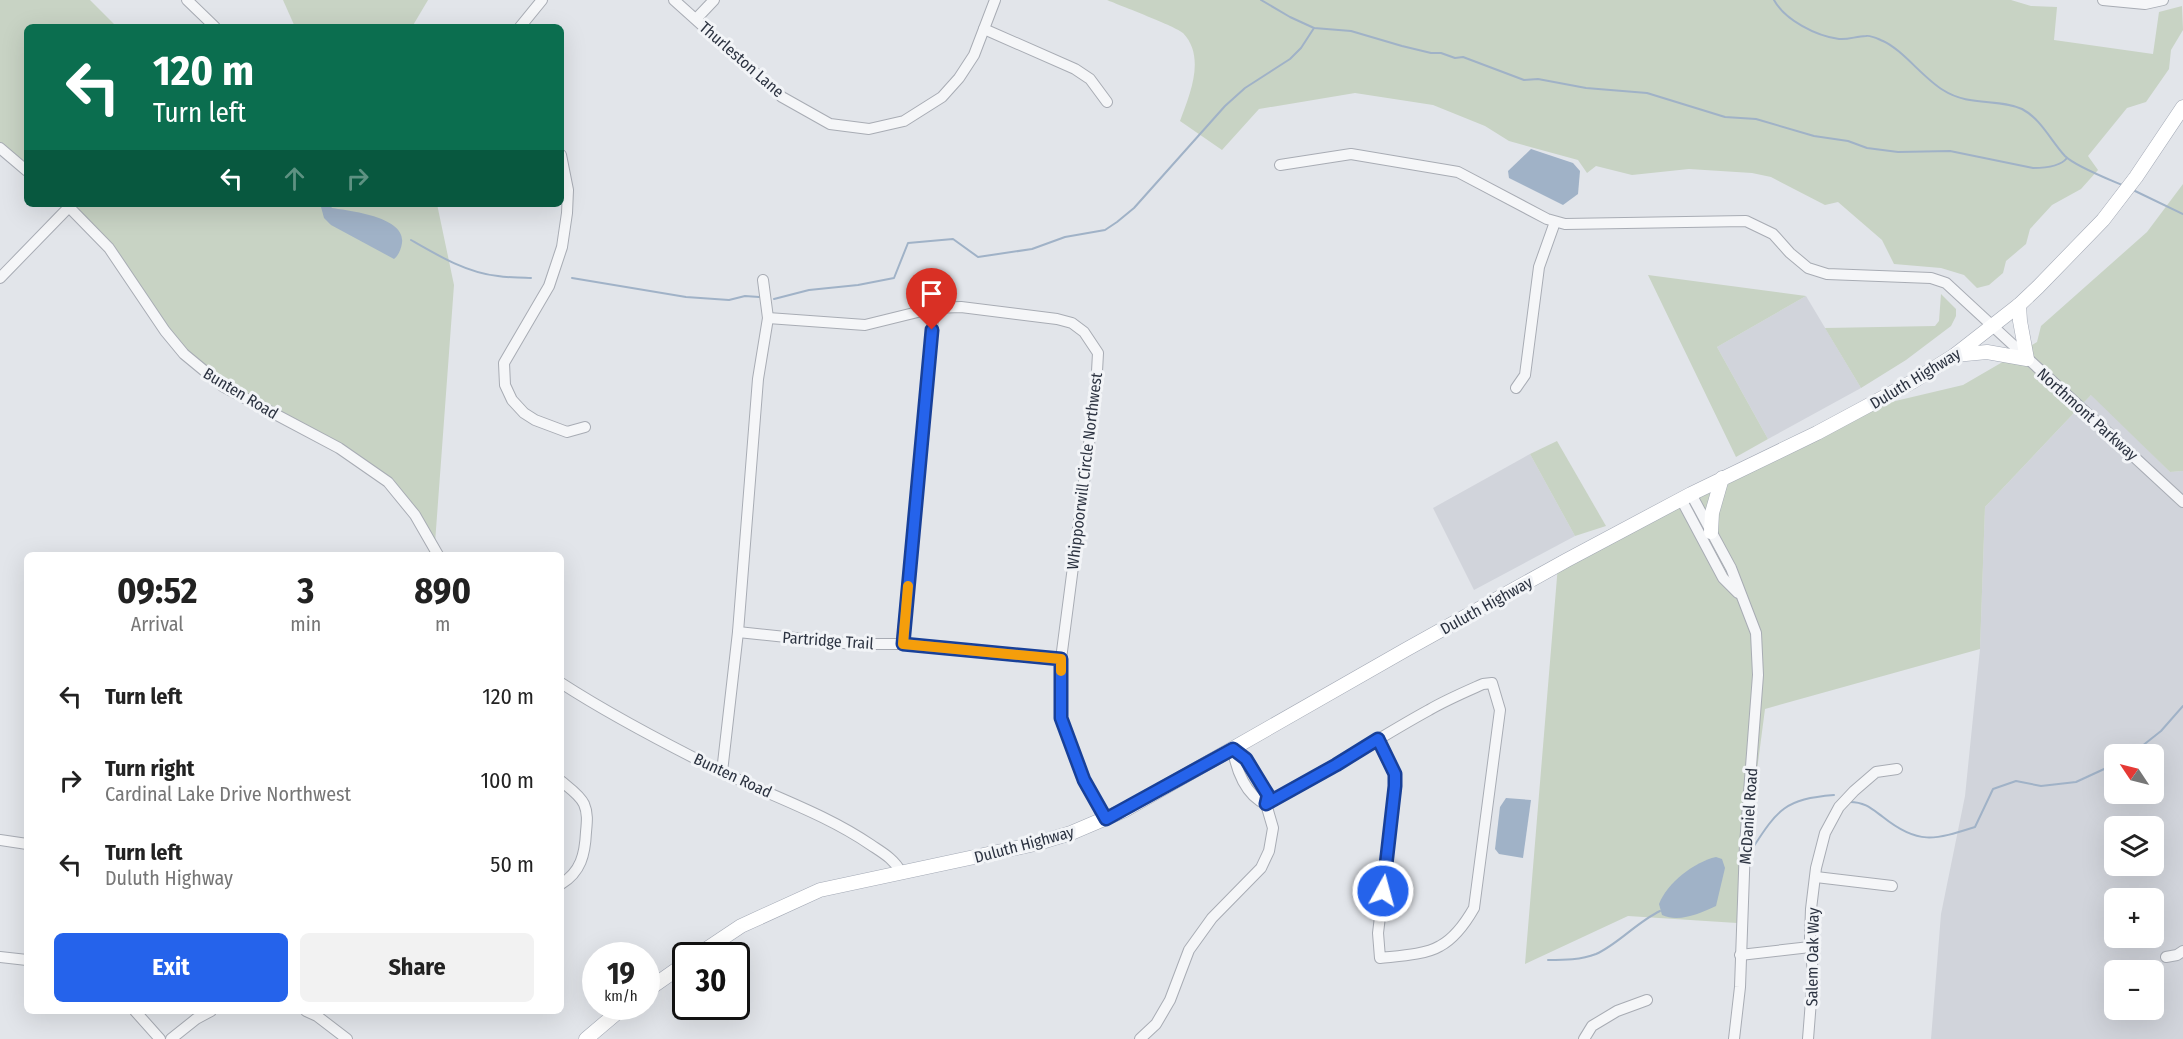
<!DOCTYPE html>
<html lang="en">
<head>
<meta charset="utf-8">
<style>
  body { margin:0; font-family:"Fira Sans Condensed",sans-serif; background:#f2f2f2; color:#222; height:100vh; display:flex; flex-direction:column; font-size:22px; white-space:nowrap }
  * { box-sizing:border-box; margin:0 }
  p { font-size:20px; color:#767676 }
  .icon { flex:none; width:33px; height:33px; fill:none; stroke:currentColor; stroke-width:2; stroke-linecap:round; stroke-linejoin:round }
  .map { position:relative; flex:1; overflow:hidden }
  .sheet { position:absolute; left:24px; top:552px; width:540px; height:462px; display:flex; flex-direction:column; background:#fff; border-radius:9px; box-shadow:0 6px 24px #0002 }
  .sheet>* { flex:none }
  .hud { position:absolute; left:24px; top:24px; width:540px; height:183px; border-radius:9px; box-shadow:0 6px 24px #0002; background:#0b6e4f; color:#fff; overflow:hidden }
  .needle { width:39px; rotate:305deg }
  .tools { position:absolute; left:2104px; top:744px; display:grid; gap:12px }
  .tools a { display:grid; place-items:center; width:60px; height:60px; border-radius:9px; background:#fff; box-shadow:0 6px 24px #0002; font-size:30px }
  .speed { position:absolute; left:582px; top:942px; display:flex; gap:12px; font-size:30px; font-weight:700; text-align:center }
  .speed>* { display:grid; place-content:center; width:78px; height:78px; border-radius:50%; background:#fff; box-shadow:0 6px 24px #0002; line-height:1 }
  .speed small { font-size:15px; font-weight:400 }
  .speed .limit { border:3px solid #111; border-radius:9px; background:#fff; color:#111 }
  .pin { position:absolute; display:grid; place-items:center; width:51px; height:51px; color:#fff; margin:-62px -26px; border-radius:50% 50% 50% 0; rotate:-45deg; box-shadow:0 0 6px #0007 }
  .pin .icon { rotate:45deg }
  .me { position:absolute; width:66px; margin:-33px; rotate:7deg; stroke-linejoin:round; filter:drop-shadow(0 0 4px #0008) }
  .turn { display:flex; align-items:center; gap:21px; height:126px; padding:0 30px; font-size:27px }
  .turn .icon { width:78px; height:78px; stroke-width:2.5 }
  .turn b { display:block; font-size:42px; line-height:51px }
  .lanes { display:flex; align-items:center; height:57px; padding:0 30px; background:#0003; justify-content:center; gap:30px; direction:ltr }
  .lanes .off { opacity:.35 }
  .eta { display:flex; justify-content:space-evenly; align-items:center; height:102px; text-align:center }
  .eta b { font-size:36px; font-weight:700; line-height:42px }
  .action { display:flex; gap:12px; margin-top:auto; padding:12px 30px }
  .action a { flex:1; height:69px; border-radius:9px; background:#2563eb; color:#fff; font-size:24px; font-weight:700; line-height:69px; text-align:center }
  .action a+a { background:#f2f2f2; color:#222 }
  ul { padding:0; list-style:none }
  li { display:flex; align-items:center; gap:18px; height:84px; padding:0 30px }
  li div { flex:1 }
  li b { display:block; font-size:22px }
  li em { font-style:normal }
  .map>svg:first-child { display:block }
  .built { fill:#d1d4db; fill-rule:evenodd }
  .green { fill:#c8d3c4 }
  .water { fill:#a0b2c7 }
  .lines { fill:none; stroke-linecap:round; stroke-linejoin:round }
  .stream { stroke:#a0b2c7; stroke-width:2 }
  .minor-casing { stroke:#a8acb4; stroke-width:12 }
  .major-casing { stroke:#a3a9b5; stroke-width:15 }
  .minor { stroke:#f5f6f8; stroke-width:10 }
  .major { stroke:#fff; stroke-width:14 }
  .route-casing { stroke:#184099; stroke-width:15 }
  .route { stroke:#2563eb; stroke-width:10 }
  .slow { stroke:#f59e0b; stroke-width:10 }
  .labels { text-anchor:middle; stroke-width:6; stroke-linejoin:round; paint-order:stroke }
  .street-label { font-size:16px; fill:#2c3341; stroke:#f2f4f7 }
</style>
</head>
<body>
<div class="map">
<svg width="2183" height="1039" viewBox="0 0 2183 1039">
  <rect width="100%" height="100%" fill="#e2e5ea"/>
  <g class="built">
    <path d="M1806,296L1861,388L1768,439L1717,347Z"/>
    <path d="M2092,394L2170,472L2183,471V1039H1931L1941,914L1965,796L1980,649L1985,507ZM2115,754H2154V794H2115ZM2115,826H2154V866H2115ZM2115,898H2154V938H2115ZM2115,970H2154V1010H2115Z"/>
    <path d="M1530,454L1575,536L1474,590L1433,508Z"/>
  </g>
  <g class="green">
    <path d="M0,0H90L117,27H27V173L0,147Z"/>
    <path d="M283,0H428L412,27H295Z"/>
    <path d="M1107,0H2011L2031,6L2057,7L2054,40L2153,54L2159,12L2182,6L2183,30L2171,50L2169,69L2146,102L2127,108L2088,156L2098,170L2081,189L2052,205L2030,229L2026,244L2006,261L2003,273L1989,285L1977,288L1964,275L1941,268L1894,264L1882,240L1838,202L1825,205L1771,177L1752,173L1689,169L1632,175L1596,166L1587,173L1578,160L1509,141L1485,126L1433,105L1355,93L1259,109L1222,150L1180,121C1190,94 1206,57 1183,33C1177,27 1119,5 1107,0Z"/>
    <path d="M2183,184V471L2170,472L2091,395L1985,507L1980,649L1765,709L1737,923L1628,916L1525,964L1558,565L1870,407L1963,385L2037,342L2041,326L2147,232Z"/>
    <path d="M59,204H437L454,285L435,543L393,479L239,398L181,345L144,292Z"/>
    <path d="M1648,275L1806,296L1717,347L1768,439L1736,457Z"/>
    <path d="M1941,294L1956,309V316L1951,326L1906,360L1861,388L1825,328L1935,326L1939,321Z"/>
    <path d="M1557,441L1606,526L1575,536L1530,454Z"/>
  </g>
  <g class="water">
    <path d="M1531,149L1573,163L1580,171L1578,194L1563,205L1509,178L1508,171Z"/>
    <path d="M316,204H329L332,208C351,211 406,217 402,243C401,249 399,255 394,259L331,225L324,218L321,207Z"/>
    <path d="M1506,798L1531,800L1523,858L1499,854L1495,849L1500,807Z"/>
    <path d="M1716,857L1722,859L1725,868L1716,906C1701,913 1679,923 1662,915L1659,904C1667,883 1694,862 1716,857Z"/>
  </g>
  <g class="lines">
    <g class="stream">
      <path d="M1261,0L1290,17L1314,28L1351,31L1402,46L1431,53H1441L1455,58L1463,57L1524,80L1538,79L1586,88L1647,93L1725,117L1756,119L1814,136L1848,141L1867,148L1898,152L1950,151L2033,168C2044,168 2060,167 2067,158"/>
      <path d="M1774,0C1785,20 1816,36 1839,39C1849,40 1856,36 1866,36C1871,35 1878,39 1883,41C1903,50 1923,78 1943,90C1969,107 1999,98 2022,109C2041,119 2051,141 2065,156C2075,166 2108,179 2122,185"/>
      <path d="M2133,190L2183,214"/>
      <path d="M411,240C437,255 467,273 498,276C509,278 520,277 531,278"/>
      <path d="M572,278L686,297L729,300L745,296L759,297"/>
      <path d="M774,299L809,290L858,285L894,278L908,243L953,239L978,257L1032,249L1065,237L1105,230L1117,222L1134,208L1225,106L1245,88L1290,59L1301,48L1314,28"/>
      <path d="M2132,754L2161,731L2183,706"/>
      <path d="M1850,802C1865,802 1872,809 1883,817C1918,845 1934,840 1975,827L1993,789L2016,781L2041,786L2076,782L2115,764"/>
      <path d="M1752,849C1778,809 1785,799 1834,795"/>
      <path d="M1548,960C1564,960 1581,960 1596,954C1617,945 1637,922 1660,911"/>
    </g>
    <defs>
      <g id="minor">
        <path d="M187,0L215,27"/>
        <path d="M674,0L782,97L830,124L869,129L904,121L942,97L959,78L974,55L995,0"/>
        <path d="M2103,0L2145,4L2163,0"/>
        <path d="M696,19L714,0"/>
        <path d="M520,27L542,0"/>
        <path d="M984,29L1075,69L1090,79L1107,102"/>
        <path d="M0,148L27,171"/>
        <path d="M561,155L568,190L567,213L562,247L549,286L504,363L505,385L512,400L524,413L535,420L567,432L585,427"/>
        <path d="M1280,165L1351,154L1458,172L1547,219L1565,224L1746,221L1773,234L1790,253L1808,268L1827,274L1931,278L1946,283L2183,502"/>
        <path d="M66,204L109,248L165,331L184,354L224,387L339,448L388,482L415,515L438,555"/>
        <path d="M0,278L69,207"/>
        <path d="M768,318L865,325L934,308L961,307L1057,319L1072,323L1084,332L1098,353L1096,390L1061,659V718L1084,780L1106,819"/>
        <path d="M1516,388L1525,375L1539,267L1555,222"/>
        <path d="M1691,494L1731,568L1756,633L1758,675L1745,845L1740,987L1734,1039"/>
        <path d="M1681,499L1723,578L1738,593"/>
        <path d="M738,632L853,644H902L1061,659"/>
        <path d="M902,644L934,308"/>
        <path d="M561,683C612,716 666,744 720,771C771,796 824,813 871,845C883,853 894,859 901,872"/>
        <path d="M1233,749C1236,770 1246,796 1266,804"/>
        <path d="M722,772L738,632L758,379L768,318L763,280"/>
        <path d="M561,781C568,787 580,795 584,804C588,813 587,822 586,832C585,854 581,872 561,884"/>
        <path d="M1266,804C1322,776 1374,740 1429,710C1446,700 1465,692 1483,684L1492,683L1500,710L1474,908C1466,922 1455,938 1440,946C1425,955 1397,956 1380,958L1378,933L1396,786L1395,774L1378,739"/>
        <path d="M0,840L27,844"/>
        <path d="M1816,877L1892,886"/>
        <path d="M1740,955L1810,947"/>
        <path d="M0,957L27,960"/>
        <path d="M2166,957L2177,955L2183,951"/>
        <path d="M135,1011L160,1039"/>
        <path d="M306,1011L317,1016L347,1039"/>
        <path d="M171,1039L196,1019L211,1011"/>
        <path d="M1140,1039L1156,1024L1170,1000L1189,950L1212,918L1261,868L1269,851L1273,828L1266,804L1268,795L1246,760L1233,749"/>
        <path d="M1584,1039L1592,1026L1617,1011L1647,1000"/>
        <path d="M1808,1039L1813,975L1810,938L1811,909L1816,868L1825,833L1839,807L1854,791L1876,772L1897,769"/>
      </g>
      <g id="major">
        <path d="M1955,355L1987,352L2027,359L2020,321L2019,305"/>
        <path d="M1711,532L1712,513L1722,478"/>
        <path d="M696,956L741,926L820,890L1035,844L1071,833L1125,810L1407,649L1567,560L1691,494L1817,433L1912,382L1955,355L2019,305L2038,287L2103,220L2136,177L2183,107"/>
        <path d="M646,991L686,963"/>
        <path d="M586,1039L625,1006"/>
      </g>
    </defs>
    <use href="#minor" class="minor-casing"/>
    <use href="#major" class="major-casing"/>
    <use href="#minor" class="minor"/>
    <use href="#major" class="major"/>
  </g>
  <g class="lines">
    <defs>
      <path id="route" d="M932,330L903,644L1061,659V718L1084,780L1106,819L1233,749L1246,759L1268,795L1266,804L1336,765L1378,739L1395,774V786L1383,891"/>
    </defs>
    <use href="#route" class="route-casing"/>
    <use href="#route" class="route"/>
    <path class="slow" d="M908,586L903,644L1061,659V671"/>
  </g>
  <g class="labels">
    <g class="street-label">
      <text transform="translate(742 59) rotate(41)" y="6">Thurleston Lane</text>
      <text transform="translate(1915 378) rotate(-31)" y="6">Duluth Highway</text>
      <text transform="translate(241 393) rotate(31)" y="6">Bunten Road</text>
      <text transform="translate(2088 414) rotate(42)" y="6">Northmont Parkway</text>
      <text transform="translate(1084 471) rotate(-83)" y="6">Whippoorwill Circle Northwest</text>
      <text transform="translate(1486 605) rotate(-29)" y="6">Duluth Highway</text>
      <text transform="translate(828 640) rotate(4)" y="6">Partridge Trail</text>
      <text transform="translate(733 775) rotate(25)" y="6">Bunten Road</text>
      <text transform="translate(1748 816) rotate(-86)" y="6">McDaniel Road</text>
      <text transform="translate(1024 844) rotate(-15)" y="6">Duluth Highway</text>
      <text transform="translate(1812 957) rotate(-89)" y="6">Salem Oak Way</text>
    </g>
  </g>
</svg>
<div class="tools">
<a><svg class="needle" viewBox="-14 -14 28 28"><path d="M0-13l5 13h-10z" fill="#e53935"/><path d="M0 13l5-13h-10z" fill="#767676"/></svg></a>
<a><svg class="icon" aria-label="layers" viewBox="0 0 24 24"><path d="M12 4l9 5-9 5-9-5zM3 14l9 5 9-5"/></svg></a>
<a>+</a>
<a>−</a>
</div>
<div class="speed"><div>19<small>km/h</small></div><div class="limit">30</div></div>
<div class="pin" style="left:932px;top:330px;background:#d93025"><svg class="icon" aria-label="arrive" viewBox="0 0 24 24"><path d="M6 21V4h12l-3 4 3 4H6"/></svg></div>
<svg class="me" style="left:1383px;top:891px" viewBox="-20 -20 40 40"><circle r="17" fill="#2563eb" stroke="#fff" stroke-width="3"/><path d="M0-11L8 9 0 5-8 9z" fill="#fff"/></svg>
<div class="hud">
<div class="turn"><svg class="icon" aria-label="left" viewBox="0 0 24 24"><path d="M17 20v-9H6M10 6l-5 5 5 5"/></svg><div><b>120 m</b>Turn left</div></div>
<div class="lanes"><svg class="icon" aria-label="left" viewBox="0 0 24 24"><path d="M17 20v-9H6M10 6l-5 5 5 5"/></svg><svg class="icon off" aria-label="ahead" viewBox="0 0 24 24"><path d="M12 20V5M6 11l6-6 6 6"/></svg><svg class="icon off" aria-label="right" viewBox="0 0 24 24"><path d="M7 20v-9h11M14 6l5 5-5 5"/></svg></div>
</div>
<section class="sheet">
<div class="eta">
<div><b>09:52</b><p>Arrival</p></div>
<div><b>3</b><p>min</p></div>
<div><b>890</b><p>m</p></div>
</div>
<ul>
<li><svg class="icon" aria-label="left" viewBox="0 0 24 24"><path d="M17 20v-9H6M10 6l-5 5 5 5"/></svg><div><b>Turn left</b></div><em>120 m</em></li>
<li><svg class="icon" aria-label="right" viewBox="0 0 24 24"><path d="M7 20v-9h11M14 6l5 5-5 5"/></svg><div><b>Turn right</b><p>Cardinal Lake Drive Northwest</p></div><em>100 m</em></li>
<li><svg class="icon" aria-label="left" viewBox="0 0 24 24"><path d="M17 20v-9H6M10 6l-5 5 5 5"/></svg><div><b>Turn left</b><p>Duluth Highway</p></div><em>50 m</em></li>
</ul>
<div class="action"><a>Exit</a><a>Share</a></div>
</section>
</div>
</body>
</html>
